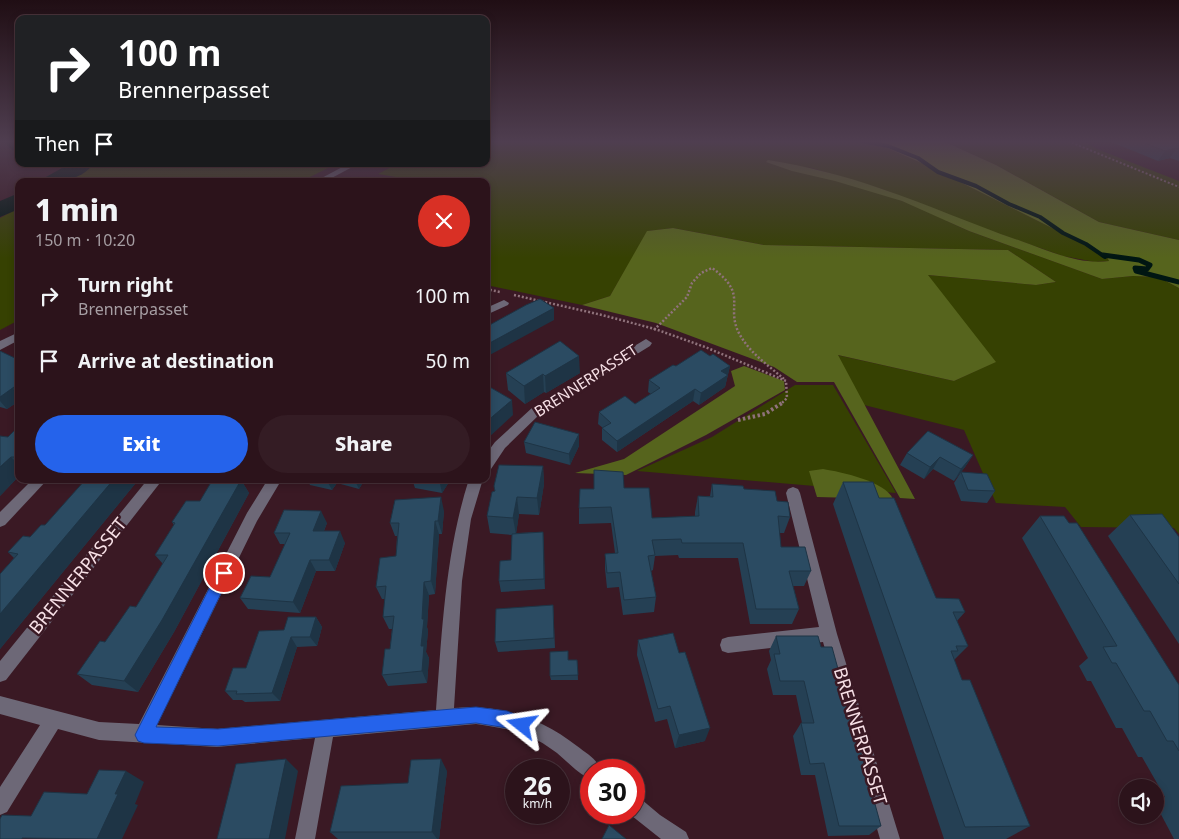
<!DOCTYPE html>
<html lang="en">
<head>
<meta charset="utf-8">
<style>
  body { margin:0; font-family:"Noto Sans",sans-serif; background:#341c24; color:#f1f3f6; height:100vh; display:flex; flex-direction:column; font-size:19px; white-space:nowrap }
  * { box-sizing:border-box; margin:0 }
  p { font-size:16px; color:#a69ea3 }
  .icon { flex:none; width:28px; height:28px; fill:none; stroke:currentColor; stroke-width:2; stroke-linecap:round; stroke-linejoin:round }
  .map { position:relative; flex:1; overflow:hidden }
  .panel { position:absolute; left:15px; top:178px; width:475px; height:305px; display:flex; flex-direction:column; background:#2c131b; border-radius:10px; box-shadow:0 2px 8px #0003,0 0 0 1px #48323a }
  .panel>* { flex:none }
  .top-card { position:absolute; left:15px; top:15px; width:475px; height:152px; border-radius:10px; box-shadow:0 2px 8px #0003,0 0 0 1px #48323a; background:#202124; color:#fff; overflow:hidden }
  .controls { position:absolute; left:1119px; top:779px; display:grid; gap:10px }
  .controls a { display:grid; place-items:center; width:45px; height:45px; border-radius:50%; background:#2c131b; box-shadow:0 2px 8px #0003,0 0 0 1px #48323a; font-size:25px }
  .speed { position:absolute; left:505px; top:759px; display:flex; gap:10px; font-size:25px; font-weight:700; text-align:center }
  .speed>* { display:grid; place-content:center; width:65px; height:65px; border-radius:50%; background:#2c131b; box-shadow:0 2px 8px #0003,0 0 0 1px #48323a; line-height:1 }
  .speed small { font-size:12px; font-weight:400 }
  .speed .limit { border:8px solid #d22; background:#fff; color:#111 }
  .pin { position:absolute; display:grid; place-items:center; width:42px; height:42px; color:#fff; margin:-21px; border:2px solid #fff; border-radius:50%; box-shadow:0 1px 5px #0007 }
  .me { position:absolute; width:55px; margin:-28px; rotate:285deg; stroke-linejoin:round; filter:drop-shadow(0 0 4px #0008) }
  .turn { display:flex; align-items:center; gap:18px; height:105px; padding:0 20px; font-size:22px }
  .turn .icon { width:65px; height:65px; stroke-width:2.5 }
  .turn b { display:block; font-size:35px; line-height:42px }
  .then { display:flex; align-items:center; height:48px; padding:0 20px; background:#0003; gap:10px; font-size:19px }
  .round { display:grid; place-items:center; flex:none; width:52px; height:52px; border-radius:26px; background:#341c24 }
  .head { display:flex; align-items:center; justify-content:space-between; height:85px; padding:0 20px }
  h1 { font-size:30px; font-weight:800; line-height:38px }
  .primary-button { display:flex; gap:10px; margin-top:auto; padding:10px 20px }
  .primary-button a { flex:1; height:58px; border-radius:30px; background:#2563eb; color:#fff; font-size:20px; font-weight:800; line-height:58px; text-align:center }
  .primary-button a+a { background:#341c24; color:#f1f3f6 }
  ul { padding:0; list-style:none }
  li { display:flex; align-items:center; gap:15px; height:65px; padding:0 20px }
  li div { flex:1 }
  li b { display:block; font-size:19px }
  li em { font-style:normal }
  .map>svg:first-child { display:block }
  .green { fill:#364102 }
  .forest { fill:#56641d }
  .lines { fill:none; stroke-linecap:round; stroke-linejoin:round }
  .stream-far1 { stroke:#001612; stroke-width:4 }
  .stream { stroke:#001612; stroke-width:5 }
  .river { fill:#001612; fill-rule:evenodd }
  .path-far2 { stroke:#8f727b; stroke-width:2; stroke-dasharray:2 2; stroke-linecap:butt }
  .path-far1 { stroke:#8f727b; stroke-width:2.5; stroke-dasharray:2 2; stroke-linecap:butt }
  .path { stroke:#8f727b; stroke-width:4; stroke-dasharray:2.5 2.5; stroke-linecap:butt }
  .minor { fill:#6d6877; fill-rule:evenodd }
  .wall { fill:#254054 }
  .shaded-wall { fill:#1e3445 }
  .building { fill:#2b4b62; stroke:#1e3445 }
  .route { fill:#2563eb; stroke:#184099 }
  .labels { text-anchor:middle; stroke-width:5; stroke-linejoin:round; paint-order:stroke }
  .street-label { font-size:15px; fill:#f7e0e6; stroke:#3a1924 }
  .near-street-label { font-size:18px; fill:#f7e0e6; stroke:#3a1924 }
</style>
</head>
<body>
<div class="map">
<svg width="1179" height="839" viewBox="0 0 1179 839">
  <rect width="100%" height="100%" fill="#3a1924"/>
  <g class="green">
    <path d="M486,141H855L887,148L926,165L1106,255L1109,261L1095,262L1063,256L966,222L882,189L805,166L947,217V221L969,231L1102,279L1133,276L1158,277L1179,288V534L1174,528L1081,527L1065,507L996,503L964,430L864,405L837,355L954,381L995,362L927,275L1036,285L1056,282L1008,250L764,245L673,228L648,231L610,296L582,305L486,285V181H392L396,177L378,174L397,164H486Z"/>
    <path d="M943,141H1083L1097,149L1179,181V240L1099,222L996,165Z"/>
    <path d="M91,164H336L302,181H63Z"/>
    <path d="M19,208V320L0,330V218Z"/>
    <path d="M795,385H833L896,493L637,471L712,437Z"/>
  </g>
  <g class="forest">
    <path d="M855,141H943L996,165L1099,222L1179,240V288L1158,277L1133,276L1102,279L969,231L902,201L835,181L792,171L766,162L768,160C807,166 845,176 882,189C929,205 974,225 1021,241C1049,251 1079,265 1109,261L1106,255L926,165L887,148Z"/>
    <path d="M673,228L764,245L1008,250L1056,282L1036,285L928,275L996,362L954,381L838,355L915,499L900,498L834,382H797L774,367L656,323L582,305L610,296L647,231Z"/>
    <path d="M744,366L784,381L785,390L706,435L626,475L575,473L624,459L735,386L731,371Z"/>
    <path d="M823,469C841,472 885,481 893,499L817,497L809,471Z"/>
  </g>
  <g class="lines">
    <path class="stream-far1" d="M862,141L888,146L918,158L938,172L976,186L1009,204L1040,217L1063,233L1086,244L1105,257"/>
    <path class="stream" d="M1103,255L1139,260L1150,265L1147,269L1135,268L1136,271L1179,282"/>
    <g class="river">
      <path d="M3,141H19V152L12,150Z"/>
      <path d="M69,164H93C82,180 60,182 42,181L46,177Z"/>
      <path d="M19,193V209L0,217V201Z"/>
    </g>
    <path class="path-far2" d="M1068,141L1179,187"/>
    <g class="path-far1">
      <path d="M486,289L500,292"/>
      <path d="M514,295L602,315L655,329L705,347L786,381L787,398L781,404"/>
      <path d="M654,330L687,297L692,283L701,273L712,268C750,295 724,307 740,335C750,353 769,366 784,379"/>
    </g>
    <path class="path" d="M738,420L765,414L782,403"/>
    <g class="minor">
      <path d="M348,164H358L326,181H316Z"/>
      <path d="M504,300L509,303L508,305L486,315V308Z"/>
      <path d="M19,332V340L0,350V341Z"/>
      <path d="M646,339L652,343L650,346L541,413L505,448L491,469L486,470V454L495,442L533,407Z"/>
      <path d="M33,479H48L5,525L0,527V512Z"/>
      <path d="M148,479H163L6,680L0,682V661Z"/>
      <path d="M268,479H282L257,521L157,725L217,729L436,710C442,632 445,554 469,479H483L471,519L462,581L454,708C500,704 540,717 577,746C586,753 597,759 601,770H591V779C578,774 568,762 557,753C526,730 512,730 476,724L333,737L315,839H295L315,738L217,747L99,740L58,729L7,812L0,815V787L40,725L0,714V696L99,722L139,724L247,513Z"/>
      <path d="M793,487L798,489L800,493L837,634L900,839H880L823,642L728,653L722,651L720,645L722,639L728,637L819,627L786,493L788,489Z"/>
      <path d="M634,796L641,799L660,815L686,832L689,839H661L627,812H634Z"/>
    </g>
  </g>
  <g class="wall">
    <path d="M1109,141H1179V161L1170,158L1158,161Z"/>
    <path d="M0,351L19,360V401L7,409L0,407Z"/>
    <path d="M710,356L730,366L725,387L699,405L693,401L617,452L602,440V428H603L598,424L599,412L635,404L651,394L648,392L649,380L676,366Z"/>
    <path d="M506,373H580L546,393L544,392L525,404L508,390Z"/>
    <path d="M19,426V476L0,496Z"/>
    <path d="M524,442L579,446L570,465L526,453Z"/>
    <path d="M907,453L973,455L965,467L954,481L933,469L924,479L900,465Z"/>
    <path d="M543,466L544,484L539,515L519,514L516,533L543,532L545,589L501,592L499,581L511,560L512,535L490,533L487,516L495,491Z"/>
    <path d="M961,472L995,491L987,503L961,501L954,483Z"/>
    <path d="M139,479L0,649V574L14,558L8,552L30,537L45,525Z"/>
    <path d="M307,479H365L359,489L337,483L332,490L310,485Z"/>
    <path d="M412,479H451L442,493L415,488Z"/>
    <path d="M241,480L249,493L174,632L138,692L92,685L77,674L105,642L136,607L163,564L155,555L174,525L172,522L200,501Z"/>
    <path d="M843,482L879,498L936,598L965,612L957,621L968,646L954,660L962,680L1030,826L1006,839H944L833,504Z"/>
    <path d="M712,484L744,489L777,501L790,517L784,533H779L781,547L811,571L804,586H793L799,609L792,624H750L738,558H679L678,555L655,556L653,570L651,571L656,597L654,612L623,615L619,587L607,588L605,569V554L615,553L611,523L579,524V508L624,488L652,518L695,516V512L698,496H710Z"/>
    <path d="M444,511L442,534H439L435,594L429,595L427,627L428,631L426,652L429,658L427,683L388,686L382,675L390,649L392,629H389L383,617L385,599H382L376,587L396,556L397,536H395L390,523Z"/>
    <path d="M1130,515L1179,537V644L1108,536Z"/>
    <path d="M1040,516L1069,523L1179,685V839H1174L1155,803V801L1165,797L1142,757H1138L1122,728H1116L1091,681H1087L1079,666L1088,658L1022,538Z"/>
    <path d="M327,523L324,531L345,543L335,571H316L300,613L248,609L240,598L270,577L285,544H280L274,533Z"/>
    <path d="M553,605L555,648L498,652L495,642Z"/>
    <path d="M316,617L322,627L317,646L297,647L280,701L245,702L242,700H233L225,691L246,668L284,630Z"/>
    <path d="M776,636L821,647L881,826L869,835L828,836L815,775H801L793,736L801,723H802L796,695H773L767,669L771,660L769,651Z"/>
    <path d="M638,640L705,741L675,748L667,719L655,722L637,655Z"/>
    <path d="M569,660H577L578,680H551L550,676Z"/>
    <path d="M447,771L439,839H338L330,832Z"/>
  </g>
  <g class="shaded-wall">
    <path d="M1176,148L1170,158L1158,161L1165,151Z"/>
    <path d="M554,308V320L486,357V345Z"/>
    <path d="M579,356L580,373L546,393L545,376Z"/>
    <path d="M730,366L725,387L699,405L701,393L721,371Z"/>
    <path d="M543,374L544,392L525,404L524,386Z"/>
    <path d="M14,387L13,389L19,396V401L7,409L0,401V397Z"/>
    <path d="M695,389L693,401L617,452V441Z"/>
    <path d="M512,400L513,415L486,440V422Z"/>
    <path d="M579,434V446L570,465L569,454Z"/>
    <path d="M19,453V461L15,457Z"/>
    <path d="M973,455L965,467L954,481L961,469Z"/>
    <path d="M11,457L19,465V476L0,496V467Z"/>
    <path d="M940,457L933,469L924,479L930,467Z"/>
    <path d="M543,466L544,484L539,515L537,498Z"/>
    <path d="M114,479H139L0,649V614Z"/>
    <path d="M326,479H335L337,483L332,490Z"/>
    <path d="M354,479H365L359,489Z"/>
    <path d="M439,479H451L442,493Z"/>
    <path d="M241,480L249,493L174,632L138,692L124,681Z"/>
    <path d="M441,497L444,511L442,534L438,521Z"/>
    <path d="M517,497L519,514L516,535L513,518Z"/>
    <path d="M321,511L327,523L319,542L313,531Z"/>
    <path d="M435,521L439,534L435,594L431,581Z"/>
    <path d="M340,531L345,543L335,571L329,560Z"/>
    <path d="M543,532L544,543L545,589L544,579Z"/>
    <path d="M310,560L316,571L300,613L293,602Z"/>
    <path d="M424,582L429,595L427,627L428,631L426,652L429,658L427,683L422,671L421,646L422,619Z"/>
    <path d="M316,617L322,627L317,646L310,637Z"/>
    <path d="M291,637L297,647L280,701L272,693Z"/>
    <path d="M710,728L705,741L675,748L679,735Z"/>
    <path d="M286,759L298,771L285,839H269Z"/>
    <path d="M441,759L447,771L439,839H437L432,832Z"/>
    <path d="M126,771L144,782L135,804L138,805L122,839H97L115,794Z"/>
  </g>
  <g class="building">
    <path d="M1139,141H1179V149L1176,148L1165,151Z"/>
    <path d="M540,299L554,308L486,345V327L526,305Z"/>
    <path d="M560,341L579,356L545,376L543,374L524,386L506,373Z"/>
    <path d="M701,350L710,356L713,354L730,366L721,371L728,375L701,393L695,389L617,441L602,428L611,423L599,412L625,396L635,404L660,388L649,380L673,365L676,366Z"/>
    <path d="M0,351L19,360V392L13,389L14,387L0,397Z"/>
    <path d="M488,386L512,400L486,422V387Z"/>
    <path d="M535,422L579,434L569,454L524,442Z"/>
    <path d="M19,426V453L15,457H11L0,467V436L8,437Z"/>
    <path d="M928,431L973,455L961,469L940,457L930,467L907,453Z"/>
    <path d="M499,465L543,466L537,498L517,497L513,518L487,516L492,492L495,491L494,486Z"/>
    <path d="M594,470L623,472L624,488H649L652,518L699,516L698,496L713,497L712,484L743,486L744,489L775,491L777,501L788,502L790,517L778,516L781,547H805L811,571H789L799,609H756L743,543H682L681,539L652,540L655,555L648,556L656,597L624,600L620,572L607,573L605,554L618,553L611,507L579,508L580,489H594Z"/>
    <path d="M961,472L987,474L995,491L968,490Z"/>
    <path d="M86,479H114L0,614V574L18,554L8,552L23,536L30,537L41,525H45Z"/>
    <path d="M213,479L241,480L162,620L124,681L77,674L100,641L105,642L130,606L136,607L168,555H155L175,523L172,522L186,501H200Z"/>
    <path d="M843,482H873L879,498H894L936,598L959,599L965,612H953L968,646H956L958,651H951L962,680H970L1030,826L965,827Z"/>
    <path d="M441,497L438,521H435L431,581L424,582L422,619H424L421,646H424L422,671L382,675L385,649H390L394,616L383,617L386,586L376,587L380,558L396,556L399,523H390L395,500Z"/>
    <path d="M284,510L321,511L313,531H340L329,560H310L293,602L240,598L251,576L270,577L290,533H274Z"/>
    <path d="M1162,514L1179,537V584L1130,515Z"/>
    <path d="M1040,516H1064L1069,523H1077L1179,685V751L1173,741H1167L1150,711H1144L1116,663H1112L1103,647L1117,646Z"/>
    <path d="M543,532L544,579L499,581L500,561L511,560L512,534Z"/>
    <path d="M553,605L554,638L495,642L496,609Z"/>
    <path d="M288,617H316L310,637H291L272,693L236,694L237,691H225L233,668H246L259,631L284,630Z"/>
    <path d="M673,633L679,653L685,652L710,728L679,735L670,706L658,709L638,640Z"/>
    <path d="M776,636H818L821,647H832L881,826H839L824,763L810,764L801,723H814L804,681H780L774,654H780Z"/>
    <path d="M568,651V660H577L578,675L550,676V652Z"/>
    <path d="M286,759L269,839H217L236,764Z"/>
    <path d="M441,759L432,832H330L341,786L408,783L411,760Z"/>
    <path d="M99,770L126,771L115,794H118L97,839L22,838V839H0V819L2,815L31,816L44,792L87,794Z"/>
    <path d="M609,825L626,839H602Z"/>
  </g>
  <linearGradient id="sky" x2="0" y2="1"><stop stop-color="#200e14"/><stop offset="0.55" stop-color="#4f3e50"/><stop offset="1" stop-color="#4f3e50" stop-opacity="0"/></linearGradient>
  <rect width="1179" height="258" fill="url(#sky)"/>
  <path class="route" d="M224,567L229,569L231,573L156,727L218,729L476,707L507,711L528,719L530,725L528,730L522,733L507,728L476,723L218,746L144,743L138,741L135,735L138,729L219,569Z"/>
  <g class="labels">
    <g class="street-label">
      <text transform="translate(586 381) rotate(-33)" y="5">BRENNERPASSET</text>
    </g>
    <g class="near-street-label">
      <text transform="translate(78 576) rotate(-51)" y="6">BRENNERPASSET</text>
      <text transform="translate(860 736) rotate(73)" y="6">BRENNERPASSET</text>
    </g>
  </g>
</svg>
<div class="controls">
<a><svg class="icon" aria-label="sound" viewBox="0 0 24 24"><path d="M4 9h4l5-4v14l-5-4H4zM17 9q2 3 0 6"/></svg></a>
</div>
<div class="speed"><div>26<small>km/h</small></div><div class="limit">30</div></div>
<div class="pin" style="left:224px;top:573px;background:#d93025"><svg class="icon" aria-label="arrive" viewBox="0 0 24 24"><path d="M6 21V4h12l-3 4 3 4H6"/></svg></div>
<svg class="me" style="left:522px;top:725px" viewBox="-20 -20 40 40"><path d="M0-17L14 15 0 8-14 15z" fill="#2563eb" stroke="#fff" stroke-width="4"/></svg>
<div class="top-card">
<div class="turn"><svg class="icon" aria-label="right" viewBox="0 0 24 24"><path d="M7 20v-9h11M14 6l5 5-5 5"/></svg><div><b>100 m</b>Brennerpasset</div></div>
<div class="then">Then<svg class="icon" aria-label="arrive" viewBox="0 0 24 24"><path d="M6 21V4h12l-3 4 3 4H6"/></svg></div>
</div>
<section class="panel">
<div class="head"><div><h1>1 min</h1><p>150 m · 10:20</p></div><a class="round" style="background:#d93025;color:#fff"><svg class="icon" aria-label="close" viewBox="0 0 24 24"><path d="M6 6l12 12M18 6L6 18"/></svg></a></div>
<ul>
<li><svg class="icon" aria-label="right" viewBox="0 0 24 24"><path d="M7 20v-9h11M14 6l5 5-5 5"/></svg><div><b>Turn right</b><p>Brennerpasset</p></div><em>100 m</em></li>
<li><svg class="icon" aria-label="arrive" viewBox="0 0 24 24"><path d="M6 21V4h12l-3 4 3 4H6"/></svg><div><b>Arrive at destination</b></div><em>50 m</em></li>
</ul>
<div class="primary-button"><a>Exit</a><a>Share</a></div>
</section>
</div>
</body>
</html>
